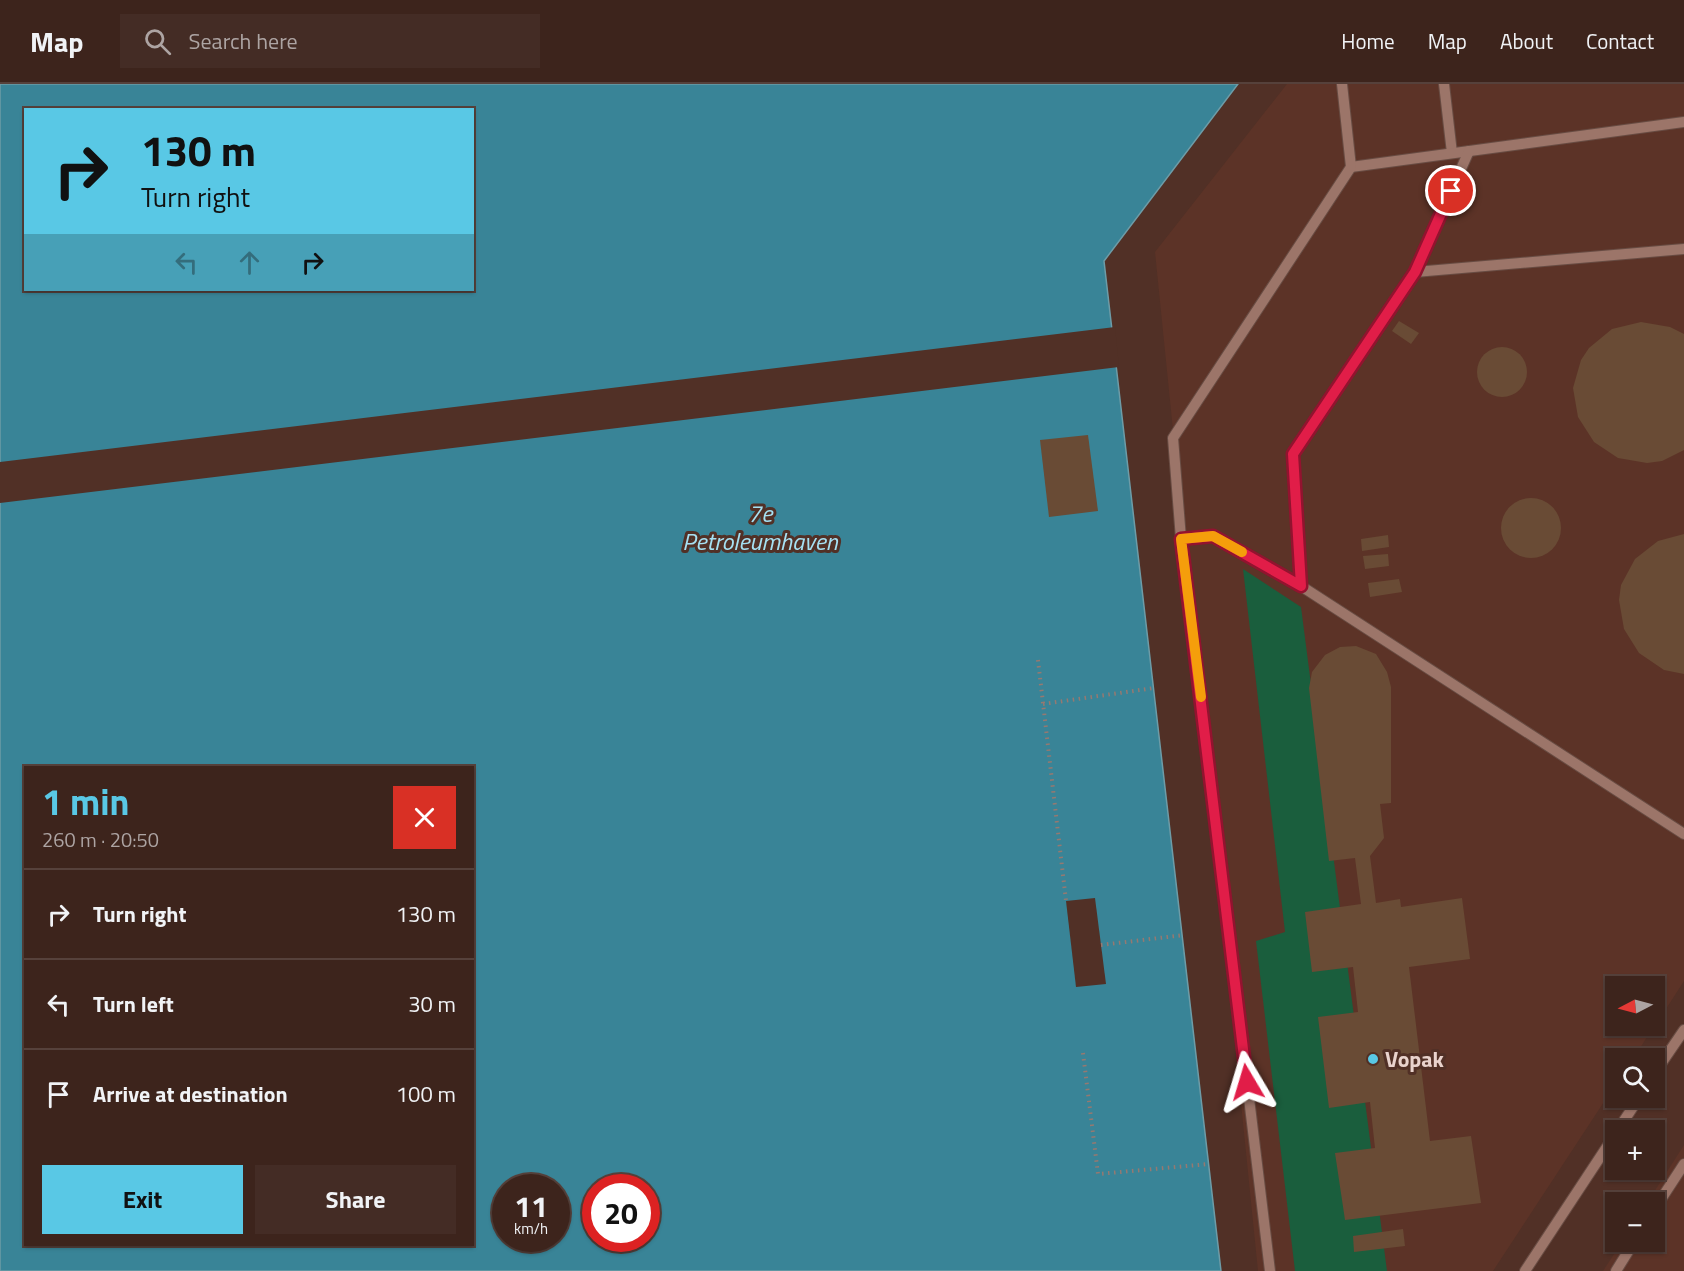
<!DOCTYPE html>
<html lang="en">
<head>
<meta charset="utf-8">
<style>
  body { margin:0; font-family:"Titillium Web",sans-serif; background:#442c25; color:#f1f3f6; height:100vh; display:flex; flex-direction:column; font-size:22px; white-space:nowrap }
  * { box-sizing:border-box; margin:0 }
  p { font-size:20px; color:#ada4a3 }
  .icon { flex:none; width:33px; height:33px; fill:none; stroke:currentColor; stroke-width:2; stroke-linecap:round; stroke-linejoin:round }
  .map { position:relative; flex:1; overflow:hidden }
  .side { position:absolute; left:24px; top:682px; width:450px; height:480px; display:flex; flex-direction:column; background:#3d241c; border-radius:0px; box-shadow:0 2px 4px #0004,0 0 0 2px #56413b }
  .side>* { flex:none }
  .hud { position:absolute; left:24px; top:24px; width:450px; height:183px; border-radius:0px; box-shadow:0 2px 4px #0004,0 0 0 2px #56413b; background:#59c8e5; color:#111; overflow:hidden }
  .needle { width:39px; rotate:264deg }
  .tools { position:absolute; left:1605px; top:892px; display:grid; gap:12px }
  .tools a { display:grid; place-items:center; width:60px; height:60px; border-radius:0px; background:#3d241c; box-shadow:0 2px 4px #0004,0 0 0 2px #56413b; font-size:30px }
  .speed { position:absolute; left:492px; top:1090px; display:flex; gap:12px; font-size:30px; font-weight:700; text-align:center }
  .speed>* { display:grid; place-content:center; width:78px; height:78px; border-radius:50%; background:#3d241c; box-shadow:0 2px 4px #0004,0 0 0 2px #56413b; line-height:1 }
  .speed small { font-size:15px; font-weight:400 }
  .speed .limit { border:9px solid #d22; background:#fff; color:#111 }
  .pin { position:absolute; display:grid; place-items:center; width:51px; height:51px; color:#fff; margin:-26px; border:3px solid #fff; border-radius:50%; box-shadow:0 2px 6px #0007 }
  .me { position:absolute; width:66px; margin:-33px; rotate:353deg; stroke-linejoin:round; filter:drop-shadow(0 0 4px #0008) }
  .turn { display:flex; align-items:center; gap:21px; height:126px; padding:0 18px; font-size:27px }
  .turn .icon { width:78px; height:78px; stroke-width:2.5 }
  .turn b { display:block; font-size:42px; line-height:51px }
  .lanes { display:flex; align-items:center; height:57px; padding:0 18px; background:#0003; justify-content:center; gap:30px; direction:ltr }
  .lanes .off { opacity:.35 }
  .round { display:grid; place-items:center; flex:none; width:63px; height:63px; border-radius:0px; background:#442c25 }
  .overview { display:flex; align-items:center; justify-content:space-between; height:102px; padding:0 18px }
  h1 { font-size:36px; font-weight:700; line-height:45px; color:#59c8e5 }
  .button { display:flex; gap:12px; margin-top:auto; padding:12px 18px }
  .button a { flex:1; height:69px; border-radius:0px; background:#59c8e5; color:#111; font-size:24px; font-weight:700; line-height:69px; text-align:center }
  .button a+a { background:#442c25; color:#f1f3f6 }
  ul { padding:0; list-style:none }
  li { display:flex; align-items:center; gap:18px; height:90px; padding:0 18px; border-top:2px solid #56413b }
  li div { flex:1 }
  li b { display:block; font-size:22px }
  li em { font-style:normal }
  header { display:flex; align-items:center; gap:36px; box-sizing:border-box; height:84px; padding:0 30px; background:#3d241c; border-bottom:2px solid #56413b }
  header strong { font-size:28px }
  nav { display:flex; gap:33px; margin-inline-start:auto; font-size:21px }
  .search { width:420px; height:54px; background:#442c25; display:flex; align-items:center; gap:15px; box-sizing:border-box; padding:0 21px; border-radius:0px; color:#ada4a3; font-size:22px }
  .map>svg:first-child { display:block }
  .built { fill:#5c3327 }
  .green { fill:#1a5e3d }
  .water { fill:#398497; stroke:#6e9ca7; stroke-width:1.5; fill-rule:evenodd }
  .pier { fill:#513026 }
  .building { fill:#694b35 }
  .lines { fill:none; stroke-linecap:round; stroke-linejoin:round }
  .service-casing { stroke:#684c43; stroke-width:12 }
  .path { stroke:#957971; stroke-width:4; stroke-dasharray:1.5 4.5; stroke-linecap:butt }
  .service { stroke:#9c7569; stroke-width:10 }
  .route-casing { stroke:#92132f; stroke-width:15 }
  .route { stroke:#e11d48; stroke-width:10 }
  .slow { stroke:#f59e0b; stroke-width:10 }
  .poi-dot { fill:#59c8e5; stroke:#513026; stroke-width:2 }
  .labels { text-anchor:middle; stroke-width:6; stroke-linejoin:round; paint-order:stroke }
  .poi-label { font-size:22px; font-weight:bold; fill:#e9d3cd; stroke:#513026; text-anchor:start }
  .water-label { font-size:24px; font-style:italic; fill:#a6e1f3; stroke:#513026 }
</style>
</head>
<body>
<header>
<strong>Map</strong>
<div class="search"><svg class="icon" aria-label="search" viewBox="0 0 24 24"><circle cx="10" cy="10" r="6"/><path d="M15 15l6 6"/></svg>Search here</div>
<nav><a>Home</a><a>Map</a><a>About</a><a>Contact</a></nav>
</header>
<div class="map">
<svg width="1684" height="1187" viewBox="0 0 1684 1187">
  <rect width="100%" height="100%" fill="#513026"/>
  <g class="built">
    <path d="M1287,0H1684V897L1655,942L1654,903H1616V942H1654L1633,975H1616L1615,1001L1493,1187H1258L1155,168Z"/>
    <path d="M1684,1061V1187H1603L1622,1158H1654V1119H1647Z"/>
  </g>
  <path class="green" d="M1243,485L1301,523L1387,1187H1295L1256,857L1285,848Z"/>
  <path class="water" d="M0,0H1238L1104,177L1221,1187H0ZM26,26H472V206H26ZM26,684H472V1161H26ZM506,1104H556V1155H506ZM596,1104H646V1155H596Z"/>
  <g class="pier">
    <path d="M1115,243L1119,283L0,419V378Z"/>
    <path d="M1095,814L1106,900L1076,903L1066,817Z"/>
  </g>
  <g class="building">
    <path d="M1399,237L1419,249L1411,260L1392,247Z"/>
    <path d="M1641,238L1670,243L1684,250V366L1662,377L1647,379L1618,374L1594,358L1578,333L1573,304L1581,276L1589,264L1612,245Z"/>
    <circle cx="1502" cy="288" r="25"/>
    <path d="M1088,351L1098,427L1049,433L1040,356Z"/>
    <circle cx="1531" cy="444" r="30"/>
    <path d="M1684,450V590L1664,586L1639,569L1624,545L1619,516L1621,501L1635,475L1658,457Z"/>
    <path d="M1388,451L1389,463L1362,467L1361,455Z"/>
    <path d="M1388,470L1389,482L1365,485L1363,472Z"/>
    <path d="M1399,495L1402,508L1370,513L1368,499Z"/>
    <path d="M1356,562L1376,570L1387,588L1391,603V719L1380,720L1384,754L1370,772L1376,819L1400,815L1401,823L1462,814L1470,875L1409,883L1430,1057L1471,1052L1481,1119L1345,1136L1335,1069L1375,1064L1370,1018L1329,1024L1318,933L1358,928L1353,883L1312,888L1305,828L1361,820L1355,774L1329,777L1309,604L1312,588L1325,571L1340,563Z"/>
    <path d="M1403,1145L1405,1162L1354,1168L1353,1152Z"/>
  </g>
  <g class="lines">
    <defs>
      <g id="service">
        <path d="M1444,0L1452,69"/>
        <path d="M1351,83L1684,38"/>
        <path d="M1415,188L1684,165"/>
        <path d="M1181,455L1213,451L1301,502L1684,750"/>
        <path d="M1301,502L1293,370L1415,188L1469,67"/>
        <path d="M1654,990L1684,946"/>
        <path d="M1617,1047L1639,1014"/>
        <path d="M1654,1126L1684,1080"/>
        <path d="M1270,1187L1181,455L1173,354L1351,83L1342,0"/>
        <path d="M1525,1187L1616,1049"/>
        <path d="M1616,1187L1634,1158"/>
      </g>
    </defs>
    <use href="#service" class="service-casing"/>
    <g class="path">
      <path d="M1038,576L1066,817"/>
      <path d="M1043,620L1154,604"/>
      <path d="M1101,861L1184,851"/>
      <path d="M1083,969L1098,1090L1209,1080"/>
    </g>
    <use href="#service" class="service"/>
  </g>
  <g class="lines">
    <defs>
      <path id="route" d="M1247,998L1181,455L1213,452L1301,502L1293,370L1415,188L1451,107"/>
    </defs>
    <use href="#route" class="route-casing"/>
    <use href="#route" class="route"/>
    <path class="slow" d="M1201,613L1181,455L1213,452L1242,468"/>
  </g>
  <circle class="poi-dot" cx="1373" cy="975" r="6"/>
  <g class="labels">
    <g class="poi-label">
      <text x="1385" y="983">Vopak</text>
    </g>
    <g class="water-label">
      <text x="760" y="438">7e<tspan x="760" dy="28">Petroleumhaven</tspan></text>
    </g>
  </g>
</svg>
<div class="tools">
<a><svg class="needle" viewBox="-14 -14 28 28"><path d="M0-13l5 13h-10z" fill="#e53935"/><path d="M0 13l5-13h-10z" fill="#ada4a3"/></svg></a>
<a><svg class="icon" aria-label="search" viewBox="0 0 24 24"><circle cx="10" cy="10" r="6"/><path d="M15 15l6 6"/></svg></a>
<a>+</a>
<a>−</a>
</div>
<div class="speed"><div>11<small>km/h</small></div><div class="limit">20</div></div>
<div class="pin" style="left:1451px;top:107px;background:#d93025"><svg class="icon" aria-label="arrive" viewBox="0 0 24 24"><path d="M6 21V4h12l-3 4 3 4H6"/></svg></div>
<svg class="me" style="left:1247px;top:998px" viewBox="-20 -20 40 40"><path d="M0-17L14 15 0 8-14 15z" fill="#e11d48" stroke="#fff" stroke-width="4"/></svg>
<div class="hud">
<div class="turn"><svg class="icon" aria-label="right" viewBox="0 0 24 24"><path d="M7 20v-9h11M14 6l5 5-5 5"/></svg><div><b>130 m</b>Turn right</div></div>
<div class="lanes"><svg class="icon off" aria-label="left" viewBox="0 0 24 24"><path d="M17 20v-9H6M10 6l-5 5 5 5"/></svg><svg class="icon off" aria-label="ahead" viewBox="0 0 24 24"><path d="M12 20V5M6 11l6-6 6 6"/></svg><svg class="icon" aria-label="right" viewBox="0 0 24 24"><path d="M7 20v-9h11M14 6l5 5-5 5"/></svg></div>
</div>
<section class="side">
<div class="overview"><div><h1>1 min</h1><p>260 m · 20:50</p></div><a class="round" style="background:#d93025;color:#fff"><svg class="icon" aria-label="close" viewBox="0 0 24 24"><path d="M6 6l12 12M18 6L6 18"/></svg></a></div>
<ul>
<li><svg class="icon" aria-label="right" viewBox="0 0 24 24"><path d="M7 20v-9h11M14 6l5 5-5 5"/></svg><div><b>Turn right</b></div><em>130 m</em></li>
<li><svg class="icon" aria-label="left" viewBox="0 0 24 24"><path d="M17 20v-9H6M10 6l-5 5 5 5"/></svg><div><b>Turn left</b></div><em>30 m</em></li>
<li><svg class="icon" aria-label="arrive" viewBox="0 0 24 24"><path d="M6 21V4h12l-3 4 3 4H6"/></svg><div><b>Arrive at destination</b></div><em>100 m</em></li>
</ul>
<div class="button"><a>Exit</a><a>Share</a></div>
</section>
</div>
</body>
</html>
